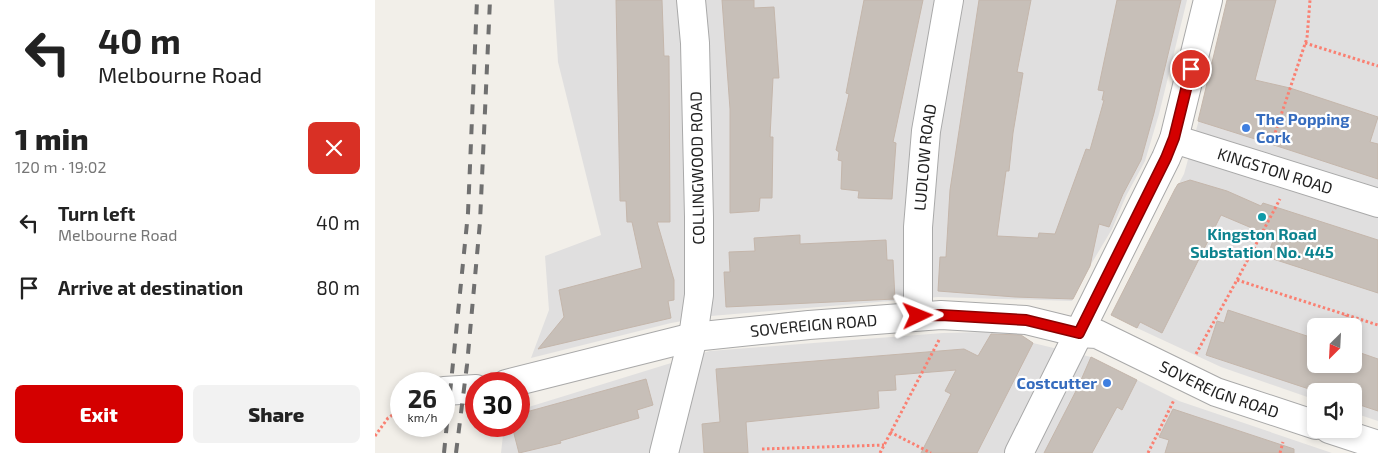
<!DOCTYPE html>
<html lang="en">
<head>
<meta charset="utf-8">
<style>
  body { margin:0; font-family:"Exo 2",sans-serif; background:#f2f2f2; color:#222; height:100vh; display:flex; flex-direction:column; font-size:19px; white-space:nowrap }
  * { box-sizing:border-box; margin:0 }
  p { font-size:16px; color:#767676 }
  .icon { flex:none; width:28px; height:28px; fill:none; stroke:currentColor; stroke-width:2; stroke-linecap:round; stroke-linejoin:round }
  .map { position:relative; flex:1; overflow:hidden }
  .sheet { display:flex; flex-direction:column; background:#fff; width:375px }
  .sheet>* { flex:none }
  .top-card { background:#fff; color:#222; overflow:hidden }
  .needle { width:32px; rotate:204deg }
  .controls { position:absolute; left:932px; top:318px; display:grid; gap:10px }
  .controls a { display:grid; place-items:center; width:55px; height:55px; border-radius:8px; background:#fff; box-shadow:0 2px 8px #0003; font-size:25px }
  .speed { position:absolute; left:15px; top:372px; display:flex; gap:10px; font-size:25px; font-weight:700; text-align:center }
  .speed>* { display:grid; place-content:center; width:65px; height:65px; border-radius:50%; background:#fff; box-shadow:0 2px 8px #0003; line-height:1 }
  .speed small { font-size:12px; font-weight:400 }
  .speed .limit { border:8px solid #d22; background:#fff; color:#111 }
  .pin { position:absolute; display:grid; place-items:center; width:42px; height:42px; color:#fff; margin:-21px; border:2px solid #fff; border-radius:50%; box-shadow:0 1px 5px #0007 }
  .me { position:absolute; width:55px; margin:-28px; rotate:88deg; stroke-linejoin:round; filter:drop-shadow(0 0 4px #0008) }
  .turn { display:flex; align-items:center; gap:18px; height:105px; padding:0 15px; font-size:22px }
  .turn .icon { width:65px; height:65px; stroke-width:2.5 }
  .turn b { display:block; font-size:35px; line-height:42px }
  .round { display:grid; place-items:center; flex:none; width:52px; height:52px; border-radius:8px; background:#f2f2f2 }
  .head { display:flex; align-items:center; justify-content:space-between; height:85px; padding:0 15px }
  h1 { font-size:30px; font-weight:800; line-height:38px }
  .button { display:flex; gap:10px; margin-top:auto; padding:10px 15px }
  .button a { flex:1; height:58px; border-radius:8px; background:#d40000; color:#fff; font-size:20px; font-weight:800; line-height:58px; text-align:center }
  .button a+a { background:#f2f2f2; color:#222 }
  ul { padding:0; list-style:none }
  li { display:flex; align-items:center; gap:15px; height:65px; padding:0 15px }
  li div { flex:1 }
  li b { display:block; font-size:19px }
  li em { font-style:normal }
  main { display:flex; flex:1; min-height:0 }
  .map>svg:first-child { display:block }
  .residential { fill:#e0dfdf; fill-rule:evenodd }
  .building { fill:#c7bfb8; stroke:#c4b6ab }
  .lines { fill:none; stroke-linecap:round; stroke-linejoin:round }
  .minor-casing { stroke:#a9a9a9; stroke-width:30 }
  .path { stroke:#fa8072; stroke-width:3; stroke-dasharray:2.5 2.5; stroke-linecap:butt }
  .minor { stroke:#fff; stroke-width:28 }
  .rail { stroke:#707070; stroke-width:4; stroke-dasharray:10 10; stroke-linecap:butt }
  .route-casing { stroke:#8a0000; stroke-width:12 }
  .route { stroke:#d40000; stroke-width:9 }
  .shop-dot { fill:#3f7fe0; stroke:#fff; stroke-width:2 }
  .culture-dot { fill:#0f9aa8; stroke:#fff; stroke-width:2 }
  .labels { text-anchor:middle; stroke-width:4.5; stroke-linejoin:round; paint-order:stroke }
  .shop-label { font-size:16px; font-weight:bold; fill:#366cbe; stroke:#fff; text-anchor:start }
  .street-label { font-size:16px; fill:#222; stroke:#fff }
  .culture-label { font-size:16px; font-weight:bold; fill:#0d838f; stroke:#fff }
</style>
</head>
<body>
<main>
<section class="sheet">
<div class="top-card">
<div class="turn"><svg class="icon" aria-label="left" viewBox="0 0 24 24"><path d="M17 20v-9H6M10 6l-5 5 5 5"/></svg><div><b>40 m</b>Melbourne Road</div></div>
</div>
<div class="head"><div><h1>1 min</h1><p>120 m · 19:02</p></div><a class="round" style="background:#d93025;color:#fff"><svg class="icon" aria-label="close" viewBox="0 0 24 24"><path d="M6 6l12 12M18 6L6 18"/></svg></a></div>
<ul>
<li><svg class="icon" aria-label="left" viewBox="0 0 24 24"><path d="M17 20v-9H6M10 6l-5 5 5 5"/></svg><div><b>Turn left</b><p>Melbourne Road</p></div><em>40 m</em></li>
<li><svg class="icon" aria-label="arrive" viewBox="0 0 24 24"><path d="M6 21V4h12l-3 4 3 4H6"/></svg><div><b>Arrive at destination</b></div><em>80 m</em></li>
</ul>
<div class="button"><a>Exit</a><a>Share</a></div>
</section>
<div class="map">
<svg width="1003" height="453" viewBox="0 0 1003 453">
  <rect width="100%" height="100%" fill="#f2efe9"/>
  <g class="residential">
    <path d="M179,0H812L784,114L770,161L751,196L737,229L715,266L697,301L563,297L336,316L296,323L156,358L174,310L170,256L226,235L183,62Z"/>
    <path d="M853,0H1003V421L979,413V391H941V400L846,367L762,328L790,209L809,174L828,105ZM941,326H979V364H941Z"/>
    <path d="M616,332L643,334L658,343L716,357L804,401L957,453H126L129,426H144V410L335,351L568,333Z"/>
  </g>
  <g class="building">
    <path d="M241,0H287L289,56H294L295,222H282L299,280V300L293,301L296,318L163,349L189,317L184,290L267,268L257,222H252L251,201H245Z"/>
    <path d="M347,0H379V8L399,7L404,78H398L395,137H398L397,198H385L384,211L355,213V109Z"/>
    <path d="M489,0H548L518,142L521,143L517,199L483,198L484,191L466,189L467,161L463,160L464,152L461,150L474,94L471,93Z"/>
    <path d="M604,0H656L642,72L648,73L638,133L634,171H631L622,236L663,238L664,233L680,234L711,149L715,150L729,100H727L729,91L723,90L742,0H806L779,113L766,160L748,194L734,227L724,224L715,266L698,299L640,297L563,291L565,257H571L575,190Z"/>
    <path d="M852,0H901L880,80L915,88L1003,117L995,142L1003,144V179L899,145L823,121Z"/>
    <path d="M815,180L852,191L886,206L888,203L1003,240V293L892,257L898,241L888,238L891,234L846,215L787,333L765,322L762,328L736,315L800,189L803,184Z"/>
    <path d="M425,235V244L511,240L512,260H518L520,299L351,307L349,272H355L354,252L380,251L379,238Z"/>
    <path d="M853,310L941,339L934,358L941,360V364H979L980,351L1003,359V411L979,403V391H940L831,355L842,321L849,323Z"/>
    <path d="M616,334L646,335L658,343L602,453H546L576,394L570,391L581,370L520,375L521,390L503,391L504,408L371,422L373,453H329L327,424L345,422L341,369L589,349L603,356Z"/>
    <path d="M716,357L762,380L747,410L742,407L717,453H669L703,387Z"/>
    <path d="M271,379L278,405L262,410L264,418L185,441L186,443L144,453L137,426H144V414Z"/>
    <path d="M798,409L919,449V453H790L794,440L784,437Z"/>
  </g>
  <g class="lines">
    <defs>
      <g id="minor">
        <path id="s1" d="M799,139L1003,203"/>
        <path id="s2" d="M543,316V227L551,131L574,0"/>
        <path id="s3" d="M131,384L318,337L434,325L566,315L651,320L704,333L722,334L841,392L941,425"/>
        <path d="M69,391L101,389"/>
        <path d="M954,429L1003,445"/>
        <path d="M289,453L318,337L324,295V217L320,43L316,0"/>
        <path d="M644,453L791,158L799,139L833,0"/>
      </g>
    </defs>
    <use href="#minor" class="minor-casing"/>
    <g class="path">
      <path d="M930,43L1003,66"/>
      <path d="M897,142L932,38L935,0"/>
      <path d="M862,280L1003,325"/>
      <path d="M968,326L971,315"/>
      <path d="M821,354L862,280L905,199"/>
      <path d="M955,365L956,364"/>
      <path d="M515,432L556,453"/>
      <path d="M0,436L13,418L26,409"/>
      <path d="M387,449L509,445"/>
      <path d="M505,453L564,340"/>
      <path d="M773,453L799,400"/>
      <path d="M905,453L908,442"/>
    </g>
    <use href="#minor" class="minor"/>
    <g class="rail">
      <path d="M69,453L93,213L102,0"/>
      <path d="M81,453L92,365L105,222L115,0"/>
    </g>
  </g>
  <g class="lines">
    <defs>
      <path id="route" d="M543,316L566,315L651,320L704,333L791,158L799,138L816,69"/>
    </defs>
    <use href="#route" class="route-casing"/>
    <use href="#route" class="route"/>
  </g>
  <g class="shop-dot">
    <circle cx="871" cy="128" r="5"/>
    <circle cx="732" cy="383" r="5"/>
  </g>
  <circle class="culture-dot" cx="887" cy="217" r="5"/>
  <g class="labels">
    <g class="shop-label">
      <text x="881" y="125">The Popping<tspan x="881" dy="18">Cork</tspan></text>
      <text x="722" y="389" text-anchor="end">Costcutter</text>
    </g>
    <g class="street-label">
      <text dy="6" stroke="none"><textPath href="#s2" startOffset="159">LUDLOW ROAD</textPath></text>
      <text transform="translate(322 168) rotate(-91)" y="6">COLLINGWOOD ROAD</text>
      <text dy="6" stroke="none"><textPath href="#s1" startOffset="106">KINGSTON ROAD</textPath></text>
      <text dy="6" stroke="none"><textPath href="#s3" startOffset="314">SOVEREIGN ROAD</textPath></text>
      <text dy="6" stroke="none"><textPath href="#s3" startOffset="734">SOVEREIGN ROAD</textPath></text>
    </g>
    <g class="culture-label">
      <text x="887" y="240">Kingston Road<tspan x="887" dy="18">Substation No. 445</tspan></text>
    </g>
  </g>
</svg>
<div class="controls">
<a><svg class="needle" viewBox="-14 -14 28 28"><path d="M0-13l5 13h-10z" fill="#e53935"/><path d="M0 13l5-13h-10z" fill="#767676"/></svg></a>
<a><svg class="icon" aria-label="sound" viewBox="0 0 24 24"><path d="M4 9h4l5-4v14l-5-4H4zM17 9q2 3 0 6"/></svg></a>
</div>
<div class="speed"><div>26<small>km/h</small></div><div class="limit">30</div></div>
<div class="pin" style="left:816px;top:69px;background:#d93025"><svg class="icon" aria-label="arrive" viewBox="0 0 24 24"><path d="M6 21V4h12l-3 4 3 4H6"/></svg></div>
<svg class="me" style="left:543px;top:316px" viewBox="-20 -20 40 40"><path d="M0-17L14 15 0 8-14 15z" fill="#d40000" stroke="#fff" stroke-width="4"/></svg>
</div>
</main>
</body>
</html>
